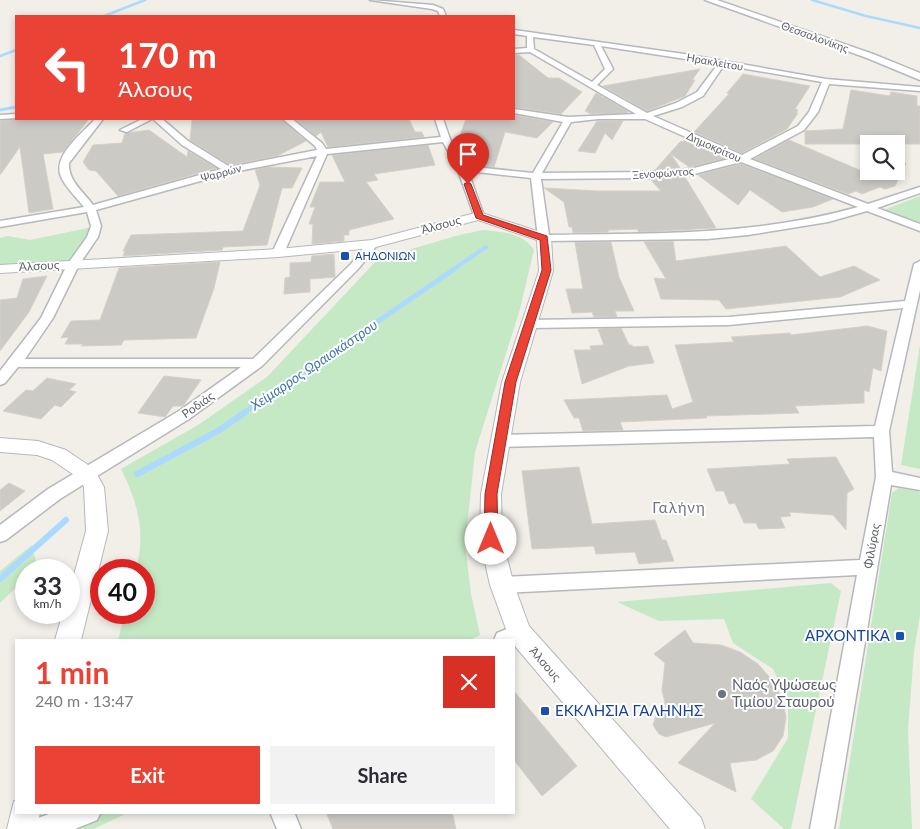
<!DOCTYPE html>
<html lang="en">
<head>
<meta charset="utf-8">
<style>
  body { margin:0; font-family:Lato,sans-serif; background:#f2f2f3; color:#2b2b33; height:100vh; display:flex; flex-direction:column; font-size:19px; white-space:nowrap }
  * { box-sizing:border-box; margin:0 }
  p { font-size:16px; color:#7c7c81 }
  .icon { flex:none; width:28px; height:28px; fill:none; stroke:currentColor; stroke-width:2; stroke-linecap:round; stroke-linejoin:round }
  .map { position:relative; flex:1; overflow:hidden }
  .side { position:absolute; left:15px; top:639px; width:500px; height:175px; display:flex; flex-direction:column; background:#fff; border-radius:0px; box-shadow:0 2px 8px #0003 }
  .side>* { flex:none }
  .hud { position:absolute; left:15px; top:15px; width:500px; height:105px; border-radius:0px; box-shadow:0 2px 8px #0003; background:#ea4335; color:#fff; overflow:hidden }
  .fabs { position:absolute; left:860px; top:135px; display:grid; gap:10px }
  .fabs a { display:grid; place-items:center; width:45px; height:45px; border-radius:0px; background:#fff; box-shadow:0 2px 8px #0003; font-size:25px }
  .speed { position:absolute; left:15px; top:559px; display:flex; gap:10px; font-size:25px; font-weight:700; text-align:center }
  .speed>* { display:grid; place-content:center; width:65px; height:65px; border-radius:50%; background:#fff; box-shadow:0 2px 8px #0003; line-height:1 }
  .speed small { font-size:12px; font-weight:400 }
  .speed .limit { border:8px solid #d22; background:#fff; color:#111 }
  .pin { position:absolute; display:grid; place-items:center; width:42px; height:42px; color:#fff; margin:-51px -21px; border-radius:50% 50% 50% 0; rotate:-45deg; box-shadow:0 0 5px #0007 }
  .pin .icon { rotate:45deg }
  .me { position:absolute; width:55px; margin:-28px; rotate:0deg; stroke-linejoin:round; filter:drop-shadow(0 0 4px #0008) }
  .turn { display:flex; align-items:center; gap:18px; height:105px; padding:0 20px; font-size:22px }
  .turn .icon { width:65px; height:65px; stroke-width:2.5 }
  .turn b { display:block; font-size:35px; line-height:42px }
  .round { display:grid; place-items:center; flex:none; width:52px; height:52px; border-radius:0px; background:#f2f2f3 }
  .head { display:flex; align-items:center; justify-content:space-between; height:85px; padding:0 20px }
  h1 { font-size:30px; font-weight:700; line-height:38px; color:#ea4335 }
  .primary-button { display:flex; gap:10px; margin-top:auto; padding:10px 20px }
  .primary-button a { flex:1; height:58px; border-radius:0px; background:#ea4335; color:#fff; font-size:20px; font-weight:700; line-height:58px; text-align:center }
  .primary-button a+a { background:#f2f2f3; color:#2b2b33 }
  .map>svg:first-child { display:block }
  .green { fill:#c5e8c5 }
  .lines { fill:none; stroke-linecap:round; stroke-linejoin:round }
  .stream-far4 { stroke:#aadaff; stroke-width:2.5 }
  .stream-far3 { stroke:#aadaff; stroke-width:3 }
  .stream-far2 { stroke:#aadaff; stroke-width:4 }
  .stream-far1 { stroke:#aadaff; stroke-width:5 }
  .stream { stroke:#aadaff; stroke-width:6 }
  .building { fill:#cccac5; stroke:#d6d1c6 }
  .minor-casing { stroke:#b5b8bc; stroke-width:3 }
  .tertiary-casing { stroke:#b5b8bc; stroke-width:2 }
  .secondary-casing { stroke:#b6babf; stroke-width:3 }
  .minor { fill:#fff; fill-rule:evenodd }
  .tertiary { fill:#fff; fill-rule:evenodd }
  .secondary { fill:#fff; fill-rule:evenodd }
  .route { fill:#ea4335; stroke:#982c22 }
  .transit-dot { fill:#1a4fb4; stroke:#fff; stroke-width:2 }
  .worship-dot { fill:#6b7280; stroke:#fff; stroke-width:2 }
  .labels { text-anchor:middle; stroke-width:4; stroke-linejoin:round; paint-order:stroke }
  .far-street-label { font-size:11px; fill:#5f6368; stroke:#fff }
  .far-transit-label { font-size:11px; fill:#164399; stroke:#fff; text-anchor:start }
  .street-label { font-size:12px; fill:#5f6368; stroke:#fff }
  .water-label { font-size:14px; font-style:italic; fill:#4174aa; stroke:#fff }
  .quarter-label { font-size:15px; letter-spacing:1px; fill:#70757a; stroke:#fff }
  .near-transit-label { font-size:15px; fill:#164399; stroke:#fff; text-anchor:end }
  .near-worship-label { font-size:15px; fill:#5b616d; stroke:#fff; text-anchor:start }
</style>
</head>
<body>
<div class="map">
<svg width="920" height="829" viewBox="0 0 920 829">
  <rect width="100%" height="100%" fill="#f1efe8"/>
  <g class="green">
    <path d="M920,196V223L884,210Z"/>
    <path d="M93,227L71,262L0,268V238L8,236L30,240Z"/>
    <path d="M484,230C503,232 523,233 534,250L520,309L475,452L465,545L471,594L480,635L470,640H118L125,613L144,612V570H136C146,532 138,503 121,469L198,425L267,377L378,259L459,235Z"/>
    <path d="M920,345V469L901,465Z"/>
    <path d="M899,488L917,491L920,493V615L914,651L908,730L912,829H839L892,493Z"/>
    <path d="M32,545L37,566L34,570H26V578L0,603V571Z"/>
    <path d="M831,583L841,591L791,829H784L751,799L788,738V701L773,669L733,643L724,619L659,621L617,602Z"/>
    <path d="M75,813H127L94,829H71Z"/>
  </g>
  <g class="lines">
    <g class="stream-far4">
      <path d="M812,0L866,16L920,28"/>
      <path d="M104,16L145,0"/>
      <path d="M0,56L16,50"/>
    </g>
    <path class="stream-far3" d="M0,110L16,107"/>
    <path class="stream-far2" d="M451,271L486,247"/>
    <path class="stream-far1" d="M242,414L453,270"/>
    <g class="stream">
      <path d="M137,474L218,431L244,413"/>
      <path d="M0,579L66,520"/>
    </g>
  </g>
  <g class="building">
    <path d="M514,55H519L548,78H559L582,92L561,114L514,107Z"/>
    <path d="M700,69L692,80H695L685,96L647,111L603,86Z"/>
    <path d="M743,74L810,86L795,109L798,110L796,113H798L787,129L742,153L694,132L729,94L727,93Z"/>
    <path d="M851,90L890,96L891,92L917,96V106H920V144H805V131L843,129Z"/>
    <path d="M596,93L628,111L627,113L591,114L585,111Z"/>
    <path d="M514,115L553,122L537,138L505,132L494,167L466,164L456,146L466,119H514Z"/>
    <path d="M20,119H89L63,152L43,154L53,209L29,213L20,147L0,175V121Z"/>
    <path d="M210,119H281L306,141L277,156L230,165L190,140L192,120Z"/>
    <path d="M295,119H409L415,132H422L424,137L328,147L321,132L316,136Z"/>
    <path d="M597,121H623L612,140L605,133L595,153L578,151Z"/>
    <path d="M149,130L187,157L188,151L216,168L118,196L96,171L89,170L83,162L93,145L122,143L125,133Z"/>
    <path d="M687,140L727,158L689,167L671,154L680,168L655,170L680,142Z"/>
    <path d="M789,140L871,175L883,171H896V167L906,163L895,186L885,189L880,187L862,194L856,191L848,194L754,159Z"/>
    <path d="M428,145L435,165L374,174L378,180L366,182L394,219L349,230V235H344V241L312,244L313,224H309L315,207H310L320,182H345L332,155Z"/>
    <path d="M741,164L833,199L813,207L782,212L750,190L738,205L698,175Z"/>
    <path d="M267,167L302,168L292,188H282L267,245L223,247L222,250L123,256L125,251H123L131,235L243,231L260,185L255,170Z"/>
    <path d="M685,177L716,228L639,232L637,229L608,230V232L573,233L572,227H569L564,202L544,188L598,191H661L651,180Z"/>
    <path d="M673,241L676,261L786,246L820,277L854,266L880,280L840,297L726,309L719,300L661,299L654,278L666,279L644,242Z"/>
    <path d="M575,242H611L619,277L634,311H615L617,317H594L592,312L572,313L566,289H583Z"/>
    <path d="M334,254L335,277L310,279V292L284,294L285,278L290,277V263L311,262L312,256Z"/>
    <path d="M220,262L214,288L196,338L124,340L121,345L81,346L84,344H65L69,337L61,338L71,321L100,320L119,268Z"/>
    <path d="M47,276L29,312L0,351V300L17,298L23,279Z"/>
    <path d="M867,326L887,331L881,371L873,368L869,392L864,390V403L795,406L799,413L706,416L707,418L620,422L623,430L583,431L579,418H574L564,400L667,395L672,409L693,402L675,345L734,342L731,337L790,333L791,335Z"/>
    <path d="M621,328L629,345H632L633,347L648,346L654,363L629,366L582,384L574,350H591L590,346L604,345L598,329Z"/>
    <path d="M164,376L201,380L183,406H173L165,417L138,413Z"/>
    <path d="M47,378L76,384L69,390L76,392L61,407L55,405L41,419L3,411L26,390L33,391Z"/>
    <path d="M836,457L854,489L847,493L846,530L833,515L789,512L791,516L780,517L785,528L759,529L756,523H744L735,503L729,504L724,491H716L707,469L790,464L787,459Z"/>
    <path d="M579,467L592,524L655,520L662,540H666L674,561L639,564L635,552L596,554L594,546L532,549L522,471Z"/>
    <path d="M9,483L25,491L0,511V490Z"/>
    <path d="M685,630L693,643L721,645L740,652L758,664L772,680L782,698L786,717L783,736L773,751L756,760L730,763L736,792L678,763L715,723L666,737L659,734L653,725L656,716L667,712L662,690L665,663L654,654Z"/>
    <path d="M514,691L577,766L542,796L514,760Z"/>
    <path d="M326,812H452L456,829H333Z"/>
  </g>
  <g class="lines">
    <defs>
      <g id="minor">
        <path d="M370,0L433,5L443,9L446,16H440L438,11L432,9Z"/>
        <path d="M514,30L684,54L826,79L920,87V91L829,84L818,112L804,130L750,159L868,204L920,187V193L877,208L920,224V231L867,211L828,222L748,235L707,239L544,241L538,238L531,178L468,171L484,216L483,218H475L457,168L443,142L327,154L284,253L278,256L272,253L317,156L233,172L96,210L101,226L98,237L79,265L53,318L25,359H253L351,264L368,242L372,241L378,244L359,268L262,366L189,419L60,499L6,540L0,542V525L48,489L179,411L241,367H18L5,383L0,385V371L41,318L67,265L87,237L91,226L87,212L0,227V221L84,207C77,198 68,190 62,179C50,157 82,134 95,119H103L69,163C68,181 83,191 93,205L221,169L182,145L153,119H162L188,141L230,167L317,150L315,146L283,119H292L322,143L326,149L441,137L435,119H443L450,139L465,166L533,173L563,122L514,113V109L568,117L636,114L530,52L514,53V49L527,48V36L514,34ZM533,37L594,45L605,69L592,82L534,49ZM601,46L718,64L697,92L676,103L647,113L597,85L613,69ZM724,65L822,82L809,112L798,126L742,155L653,116L682,107L703,96ZM598,119H645L733,158L690,169L649,172L542,173L571,122ZM741,162L858,207C755,236 655,233 549,235L541,179L649,178L690,175Z"/>
        <path d="M16,114V118L0,119V115Z"/>
        <path d="M142,119H152L127,132L120,130Z"/>
        <path d="M920,261V290L889,431L892,472L920,478V490L891,485L834,829H810L857,575L502,593L495,591L493,585L495,579L502,577L860,560L876,477L874,437L500,447L494,445L492,441L494,437L500,435L875,426L903,308L729,325L530,328L524,324L530,320L729,317L905,301L914,264Z"/>
        <path d="M519,624L526,627L529,633L526,639L514,645V640H494L497,633Z"/>
        <path d="M54,812H101L97,820L75,829H30L33,820Z"/>
        <path d="M270,812H294L301,829H277Z"/>
      </g>
      <g id="tertiary">
        <path d="M479,212L549,235L551,238L553,271L520,382L501,494L502,539L514,585L529,626L701,818L705,829H670L514,645V640H510L490,585L480,539L481,494L502,382L539,271L537,240L478,220L372,248L278,257L0,273V265L278,249L372,240Z"/>
        <path d="M0,438L38,441L66,450L94,469L104,487L108,531L81,640H55L63,612H69V593L86,531L84,487L80,479L52,460L37,455L0,452Z"/>
        <path d="M14,801H16V812H40L37,829H7Z"/>
      </g>
      <path id="secondary" d="M705,0H717L873,54L920,73V80L867,58Z"/>
    </defs>
    <use href="#minor" class="minor-casing"/>
    <use href="#tertiary" class="tertiary-casing"/>
    <use href="#secondary" class="secondary-casing"/>
    <use href="#minor" class="minor"/>
    <use href="#tertiary" class="tertiary"/>
    <use href="#secondary" class="secondary"/>
  </g>
  <path class="route" d="M468,182L471,184L483,215L547,236L551,270L516,382L497,494L498,539L496,543L491,545L486,543L484,539L485,494L505,382L542,270L540,240L476,218L464,184Z"/>
  <g class="transit-dot">
    <rect x="340" y="251" width="10" height="10" rx="2.5"/>
    <rect x="895" y="631" width="10" height="10" rx="2.5"/>
    <rect x="540" y="706" width="10" height="10" rx="2.5"/>
  </g>
  <circle class="worship-dot" cx="722" cy="694" r="5"/>
  <g class="labels">
    <g class="far-street-label">
      <text transform="translate(815 37) rotate(20)" y="4">Θεσσαλονίκης</text>
      <text transform="translate(715 62) rotate(10)" y="4">Ηρακλείτου</text>
      <text transform="translate(714 147) rotate(24)" y="4">Δημοκρίτου</text>
      <text transform="translate(221 173) rotate(-15)" y="4">Ψαρρών</text>
      <text transform="translate(663 173) rotate(-4)" y="4">Ξενοφώντος</text>
    </g>
    <g class="far-transit-label">
      <text x="355" y="260">ΑΗΔΟΝΙΩΝ</text>
    </g>
    <g class="street-label">
      <text transform="translate(441 225) rotate(-15)" y="4">Άλσους</text>
      <text transform="translate(39 266) rotate(-3)" y="4">Άλσους</text>
      <text transform="translate(198 405) rotate(-35)" y="4">Ροδιάς</text>
      <text transform="translate(872 546) rotate(-80)" y="4">Φιλύρας</text>
      <text transform="translate(545 664) rotate(49)" y="4">Άλσους</text>
    </g>
    <g class="water-label">
      <text transform="translate(314 365) rotate(-34)" y="5">Χείμαρρος Ωραιοκάστρου</text>
    </g>
    <g class="quarter-label">
      <text x="679" y="513">Γαλήνη</text>
    </g>
    <g class="near-transit-label">
      <text x="890" y="641">ΑΡΧΟΝΤΙΚΑ</text>
      <text x="555" y="716" text-anchor="start">ΕΚΚΛΗΣΙΑ ΓΑΛΗΝΗΣ</text>
    </g>
    <g class="near-worship-label">
      <text x="732" y="690">Ναός Υψώσεως<tspan x="732" dy="17">Τιμίου Σταυρού</tspan></text>
    </g>
  </g>
</svg>
<div class="fabs">
<a><svg class="icon" aria-label="search" viewBox="0 0 24 24"><circle cx="10" cy="10" r="6"/><path d="M15 15l6 6"/></svg></a>
</div>
<div class="speed"><div>33<small>km/h</small></div><div class="limit">40</div></div>
<div class="pin" style="left:468px;top:184px;background:#d93025"><svg class="icon" aria-label="arrive" viewBox="0 0 24 24"><path d="M6 21V4h12l-3 4 3 4H6"/></svg></div>
<svg class="me" style="left:491px;top:539px" viewBox="-20 -20 40 40"><circle r="19" fill="#fff"/><path d="M0-13L10 11 0 6-10 11z" fill="#ea4335"/></svg>
<div class="hud">
<div class="turn"><svg class="icon" aria-label="left" viewBox="0 0 24 24"><path d="M17 20v-9H6M10 6l-5 5 5 5"/></svg><div><b>170 m</b>Άλσους</div></div>
</div>
<section class="side">
<div class="head"><div><h1>1 min</h1><p>240 m · 13:47</p></div><a class="round" style="background:#d93025;color:#fff"><svg class="icon" aria-label="close" viewBox="0 0 24 24"><path d="M6 6l12 12M18 6L6 18"/></svg></a></div>
<div class="primary-button"><a>Exit</a><a>Share</a></div>
</section>
</div>
</body>
</html>
